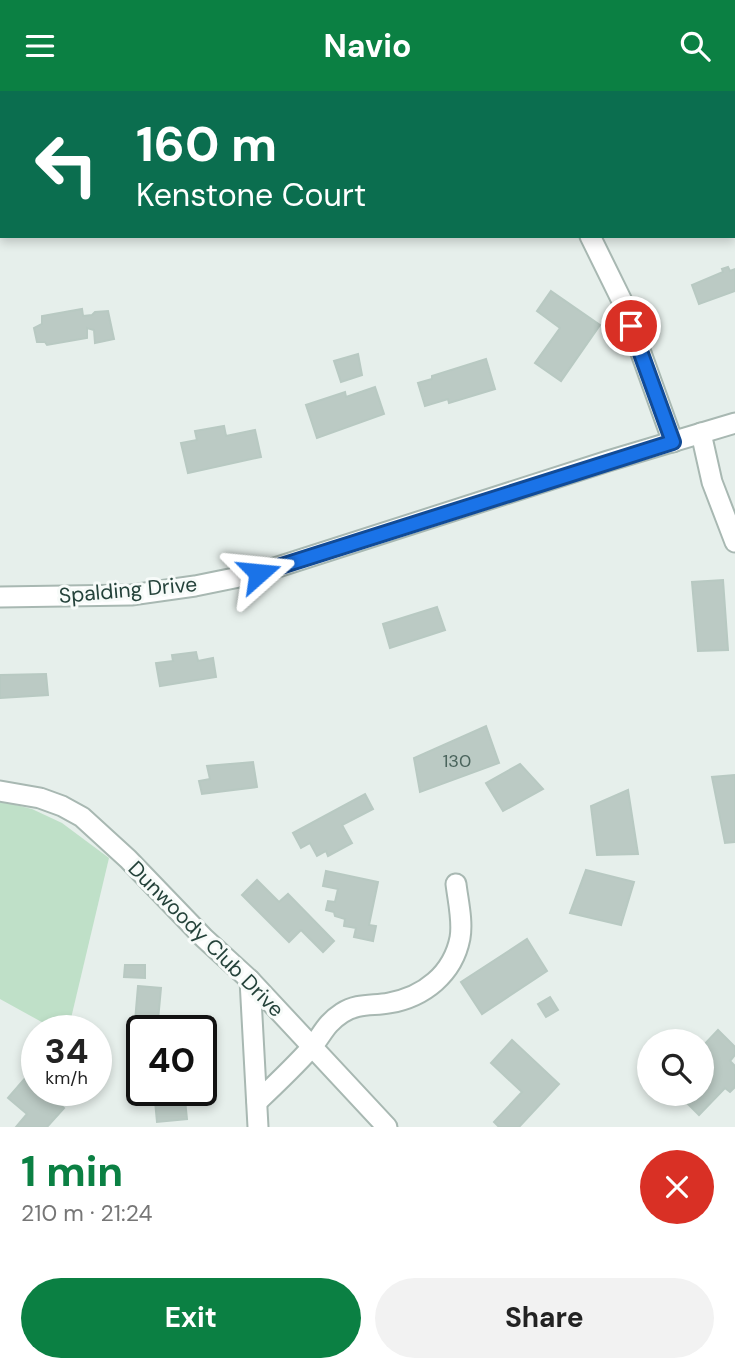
<!DOCTYPE html>
<html lang="en">
<head>
<meta charset="utf-8">
<style>
  body { margin:0; font-family:"DM Sans",sans-serif; background:#f2f2f2; color:#222; height:100vh; display:flex; flex-direction:column; font-size:26px; white-space:nowrap }
  * { box-sizing:border-box; margin:0 }
  p { font-size:23px; color:#767676 }
  .icon { flex:none; width:38px; height:38px; fill:none; stroke:currentColor; stroke-width:2; stroke-linecap:round; stroke-linejoin:round }
  .map { position:relative; height:1036px; overflow:hidden }
  .drawer { display:flex; flex-direction:column; background:#fff; flex:1 }
  .drawer>* { flex:none }
  .banner { position:absolute; left:0px; top:0px; width:735px; height:147px; box-shadow:0 4px 10px #0003; background:#0b6e4f; color:#fff; overflow:hidden }
  .fabs { position:absolute; left:637px; top:938px; display:grid; gap:14px }
  .fabs a { display:grid; place-items:center; width:77px; height:77px; border-radius:50%; background:#fff; box-shadow:0 4px 10px #0003; font-size:35px }
  .speed { position:absolute; left:21px; top:924px; display:flex; gap:14px; font-size:35px; font-weight:700; text-align:center }
  .speed>* { display:grid; place-content:center; width:91px; height:91px; border-radius:50%; background:#fff; box-shadow:0 4px 10px #0003; line-height:1 }
  .speed small { font-size:18px; font-weight:400 }
  .speed .limit { border:4px solid #111; border-radius:10px; background:#fff; color:#111 }
  .pin { position:absolute; display:grid; place-items:center; width:60px; height:60px; color:#fff; margin:-30px; border:4px solid #fff; border-radius:50%; box-shadow:0 2px 7px #0007 }
  .me { position:absolute; width:77px; margin:-38px; rotate:72deg; stroke-linejoin:round; filter:drop-shadow(0 0 5px #0008) }
  .turn { display:flex; align-items:center; gap:24px; height:147px; padding:0 21px; font-size:32px }
  .turn .icon { width:91px; height:91px; stroke-width:2.5 }
  .turn b { display:block; font-size:49px; line-height:60px }
  .round { display:grid; place-items:center; flex:none; width:74px; height:74px; border-radius:37px; background:#f2f2f2 }
  .overview { display:flex; align-items:center; justify-content:space-between; height:119px; padding:0 21px }
  h1 { font-size:42px; font-weight:700; line-height:52px; color:#0b8043 }
  .button { display:flex; gap:14px; margin-top:auto; padding:14px 21px }
  .button a { flex:1; height:80px; border-radius:42px; background:#0b8043; color:#fff; font-size:28px; font-weight:700; line-height:80px; text-align:center }
  .button a+a { background:#f2f2f2; color:#222 }
  header { display:flex; justify-content:space-between; align-items:center; height:91px; padding:0 21px; background:#0b8043; color:#fff; font-size:32px; font-weight:700 }
  .map>svg:first-child { display:block }
  .green { fill:#bfe0c8 }
  .building { fill:#bbcac4; stroke:#b8c9c2; stroke-width:2 }
  .lines { fill:none; stroke-linecap:round; stroke-linejoin:round }
  .minor-casing { stroke:#a8b8b2; stroke-width:23 }
  .minor { stroke:#fff; stroke-width:19 }
  .route-casing { stroke:#114b97; stroke-width:18 }
  .route { stroke:#1a73e8; stroke-width:12 }
  .labels { text-anchor:middle; stroke-width:6; stroke-linejoin:round; paint-order:stroke }
  .number-label { font-size:18px; fill:#4a645c }
  .street-label { font-size:21px; fill:#24423a; stroke:#f7fbf9 }
</style>
</head>
<body>
<header><svg class="icon" aria-label="menu" viewBox="0 0 24 24"><path d="M4 6h16M4 12h16M4 18h16"/></svg>Navio<svg class="icon" aria-label="search" viewBox="0 0 24 24"><circle cx="10" cy="10" r="6"/><path d="M15 15l6 6"/></svg></header>
<div class="map">
<svg width="735" height="1036" viewBox="0 0 735 1036">
  <rect width="100%" height="100%" fill="#e6efeb"/>
  <path class="green" d="M0,710L32,718L62,732L109,767L68,940H58L0,908Z"/>
  <g class="building">
    <path d="M728,176L730,180L735,178V200L699,213L692,194L723,181L722,178Z"/>
    <path d="M551,200L600,234L561,290L535,272L560,237L537,220Z"/>
    <path d="M82,218L83,225L92,224L95,221L108,220L114,248L95,252L94,239L87,237V247L47,254L45,251H37L34,237L42,233V225Z"/>
    <path d="M358,263L362,284L341,291L334,270Z"/>
    <path d="M486,268L495,298L449,312L448,308L425,315L418,292L432,288V285Z"/>
    <path d="M375,296L384,323L317,347L306,314L345,301L346,306Z"/>
    <path d="M224,335L226,345L255,339L261,366L188,382L181,352L197,349L195,340Z"/>
    <path d="M723,489L728,559L698,560L692,491Z"/>
    <path d="M437,516L445,539L390,557L383,533Z"/>
    <path d="M196,561L198,570L213,567L216,586L160,595L156,572L173,570L172,564Z"/>
    <path d="M46,583L48,604L0,607V584Z"/>
    <path d="M486,635L499,672L420,701L414,667Z"/>
    <path d="M253,671L257,696L202,703L199,690L210,688L207,675Z"/>
    <path d="M520,673L543,698L503,720L486,692Z"/>
    <path d="M735,684V751L725,752L712,686Z"/>
    <path d="M628,699L638,763L597,764L591,715Z"/>
    <path d="M365,703L373,718L342,734L352,752L328,765L326,760L317,765L310,752L301,757L293,742Z"/>
    <path d="M586,779L634,791L621,834L570,822Z"/>
    <path d="M326,780L378,791L369,834L376,835L373,850L354,846L356,837L344,835L345,828L335,825L334,821L326,819L328,810L335,811L338,798L323,795Z"/>
    <path d="M257,789L279,811L288,803L334,850L323,861L301,839L289,851L242,804Z"/>
    <path d="M527,848L547,880L482,923L461,891Z"/>
    <path d="M125,874H145V887L124,886Z"/>
    <path d="M138,895L161,897L157,940H142V943L134,942Z"/>
    <path d="M550,906L558,919L546,926L538,913Z"/>
    <path d="M718,939L735,956V964L730,970L735,975V996L730,1001L725,997L699,1024L678,1003H702V956Z"/>
    <path d="M512,949L559,993L519,1036H499L494,1031L522,1001L491,972Z"/>
    <path d="M33,978L37,981V999H43L64,1017L47,1036H16L27,1023L8,1007Z"/>
    <path d="M154,999H184L187,1028L157,1031Z"/>
  </g>
  <g class="lines">
    <defs>
      <g id="minor">
        <path d="M590,145L623,212L673,351"/>
        <path d="M701,342L712,391L735,451"/>
        <path d="M0,506L131,504L195,495L259,482L608,370L735,332"/>
        <path d="M0,700L40,707L62,715L82,726L128,768L204,847L250,889L387,1036"/>
        <path d="M250,889L258,1036"/>
        <path d="M257,1011C275,994 294,976 311,957C323,943 325,933 342,922C357,912 373,915 389,912C424,906 453,883 460,847C463,830 458,810 456,793"/>
      </g>
    </defs>
    <use href="#minor" class="minor-casing"/>
    <use href="#minor" class="minor"/>
  </g>
  <g class="lines">
    <defs>
      <path id="route" d="M259,482L673,351L631,235"/>
    </defs>
    <use href="#route" class="route-casing"/>
    <use href="#route" class="route"/>
  </g>
  <g class="labels">
    <g class="number-label">
      <text x="457" y="676">130</text>
    </g>
    <g class="street-label">
      <text transform="translate(128 499) rotate(-5)" y="7">Spalding Drive</text>
      <text transform="translate(206 848) rotate(45)" y="7">Dunwoody Club Drive</text>
    </g>
  </g>
</svg>
<div class="fabs">
<a><svg class="icon" aria-label="search" viewBox="0 0 24 24"><circle cx="10" cy="10" r="6"/><path d="M15 15l6 6"/></svg></a>
</div>
<div class="speed"><div>34<small>km/h</small></div><div class="limit">40</div></div>
<div class="pin" style="left:631px;top:235px;background:#d93025"><svg class="icon" aria-label="arrive" viewBox="0 0 24 24"><path d="M6 21V4h12l-3 4 3 4H6"/></svg></div>
<svg class="me" style="left:259px;top:482px" viewBox="-20 -20 40 40"><path d="M0-17L14 15 0 8-14 15z" fill="#1a73e8" stroke="#fff" stroke-width="4"/></svg>
<div class="banner">
<div class="turn"><svg class="icon" aria-label="left" viewBox="0 0 24 24"><path d="M17 20v-9H6M10 6l-5 5 5 5"/></svg><div><b>160 m</b>Kenstone Court</div></div>
</div>
</div>
<section class="drawer">
<div class="overview"><div><h1>1 min</h1><p>210 m · 21:24</p></div><a class="round" style="background:#d93025;color:#fff"><svg class="icon" aria-label="close" viewBox="0 0 24 24"><path d="M6 6l12 12M18 6L6 18"/></svg></a></div>
<div class="button"><a>Exit</a><a>Share</a></div>
</section>
</body>
</html>
